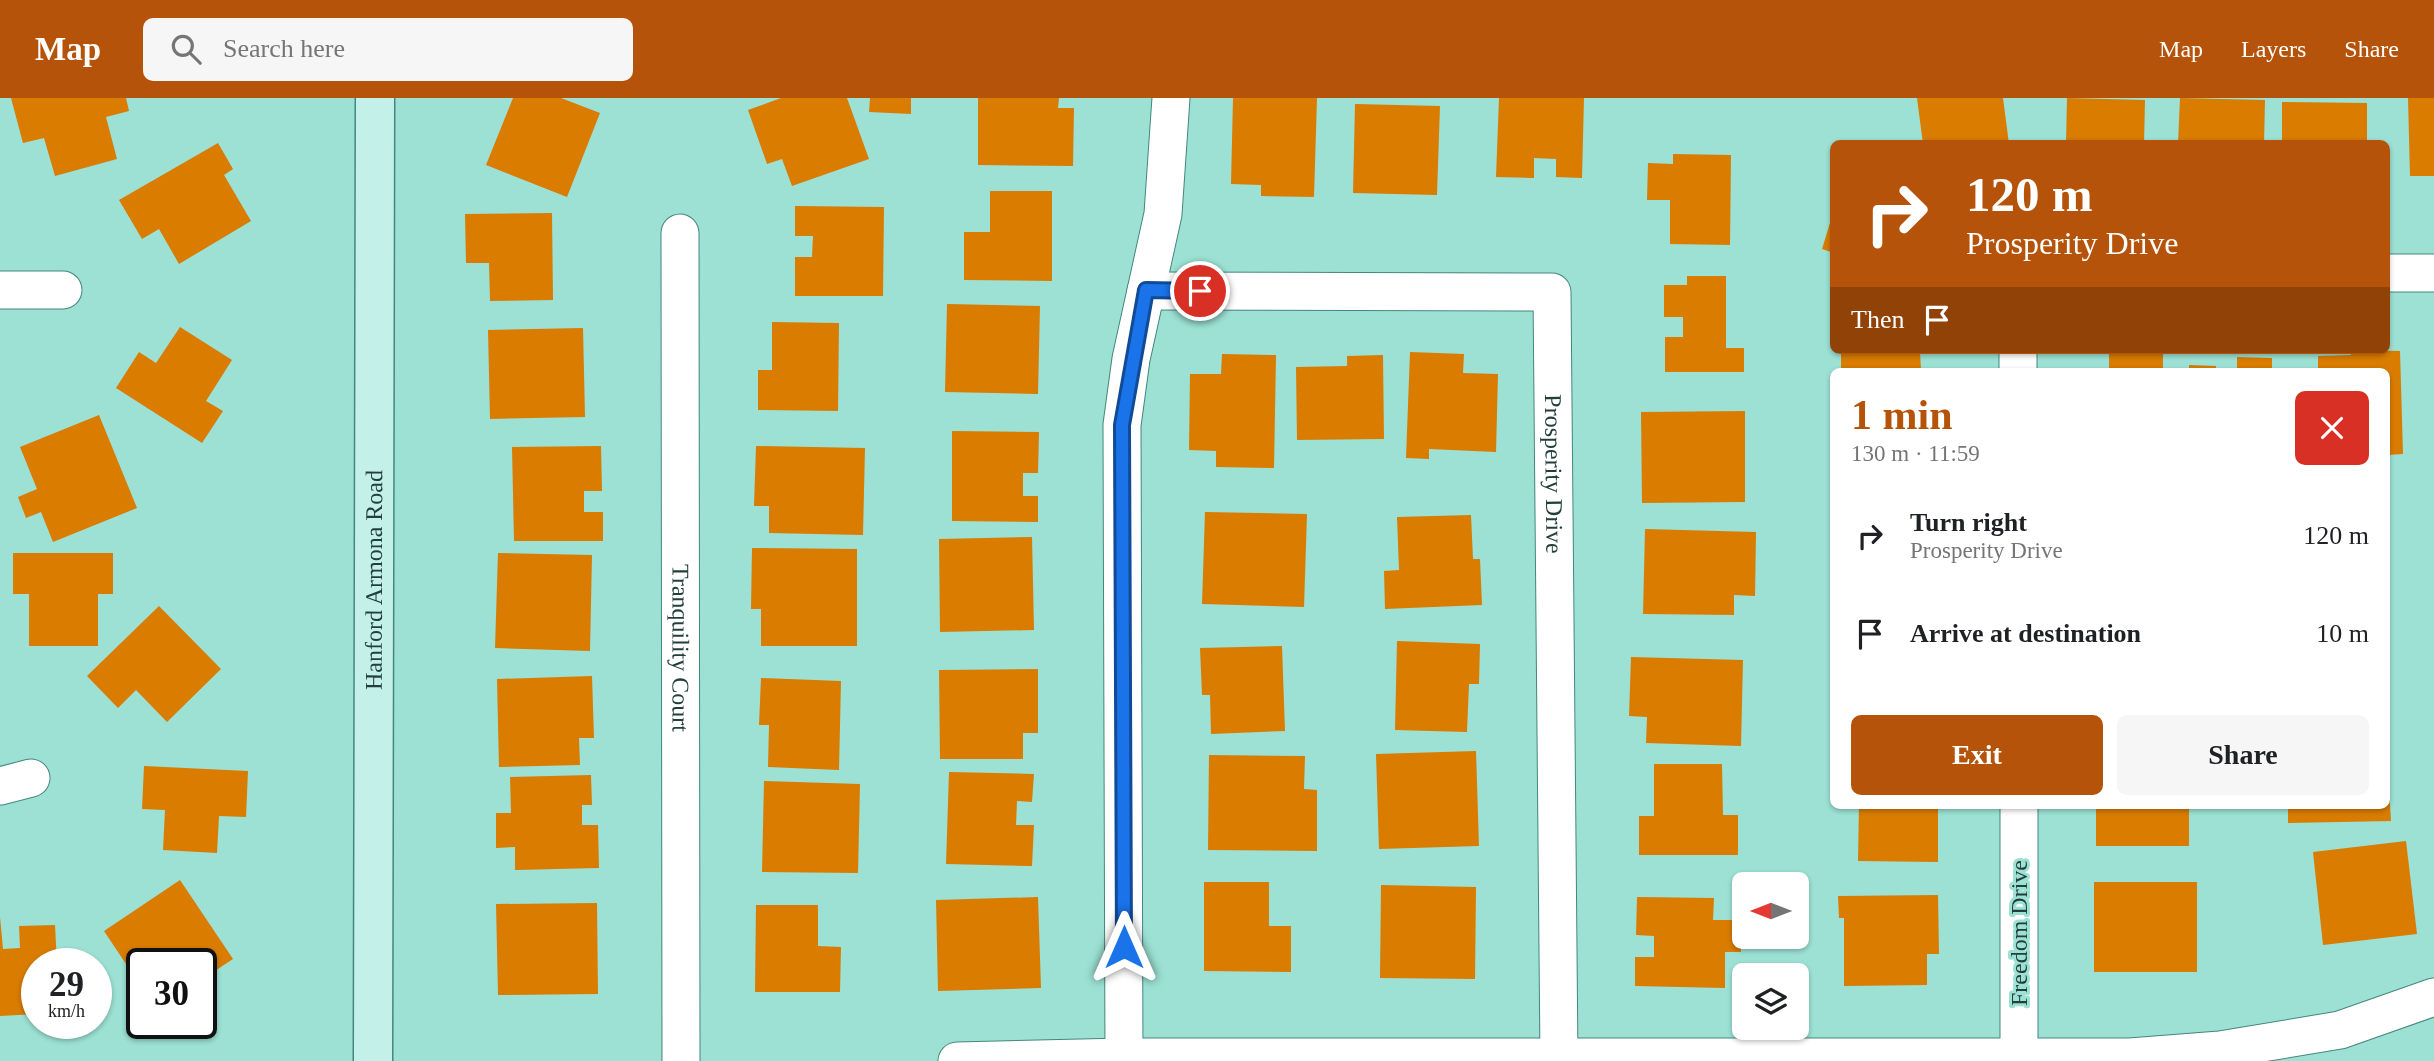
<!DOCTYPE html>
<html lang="en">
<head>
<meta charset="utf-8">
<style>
  body { margin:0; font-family:Georgia,serif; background:#f6f6f6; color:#202124; height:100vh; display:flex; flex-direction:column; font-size:26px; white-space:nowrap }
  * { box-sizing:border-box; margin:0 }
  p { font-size:23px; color:#757577 }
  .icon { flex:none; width:38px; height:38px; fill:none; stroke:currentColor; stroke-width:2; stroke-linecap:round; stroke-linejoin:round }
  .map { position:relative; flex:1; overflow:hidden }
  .sheet { position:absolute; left:1830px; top:270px; width:560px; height:441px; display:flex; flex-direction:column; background:#fff; border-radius:10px; box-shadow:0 2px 5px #0004 }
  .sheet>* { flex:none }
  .banner { position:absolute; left:1830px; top:42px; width:560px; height:214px; border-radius:10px; box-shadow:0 2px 5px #0004; background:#b45309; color:#fff; overflow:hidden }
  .needle { width:46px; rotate:270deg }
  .tools { position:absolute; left:1732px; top:774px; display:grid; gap:14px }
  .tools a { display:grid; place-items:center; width:77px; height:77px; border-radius:10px; background:#fff; box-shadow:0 2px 5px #0004; font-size:35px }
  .speed { position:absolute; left:21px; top:850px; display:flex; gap:14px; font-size:35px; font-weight:700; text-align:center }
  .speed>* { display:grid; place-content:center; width:91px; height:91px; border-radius:50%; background:#fff; box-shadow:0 2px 5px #0004; line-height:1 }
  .speed small { font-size:18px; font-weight:400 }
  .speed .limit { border:4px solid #111; border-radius:10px; background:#fff; color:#111 }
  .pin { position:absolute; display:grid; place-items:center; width:60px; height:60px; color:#fff; margin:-30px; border:4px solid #fff; border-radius:50%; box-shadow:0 2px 7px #0007 }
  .me { position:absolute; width:77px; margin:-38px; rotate:0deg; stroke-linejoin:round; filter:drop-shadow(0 0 5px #0008) }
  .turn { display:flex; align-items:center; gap:24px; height:147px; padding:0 21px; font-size:32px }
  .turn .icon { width:91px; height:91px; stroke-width:2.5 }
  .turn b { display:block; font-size:49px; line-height:60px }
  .then { display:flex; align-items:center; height:66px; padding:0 21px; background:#0003; gap:14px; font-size:26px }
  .round { display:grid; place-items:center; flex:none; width:74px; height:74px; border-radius:10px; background:#f6f6f6 }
  .headline { display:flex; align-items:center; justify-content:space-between; height:119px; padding:0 21px }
  h1 { font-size:42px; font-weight:700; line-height:52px; color:#b45309 }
  .button { display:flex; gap:14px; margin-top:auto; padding:14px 21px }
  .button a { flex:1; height:80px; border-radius:10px; background:#b45309; color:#fff; font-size:28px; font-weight:700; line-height:80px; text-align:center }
  .button a+a { background:#f6f6f6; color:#202124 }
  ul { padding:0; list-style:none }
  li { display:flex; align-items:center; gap:21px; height:98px; padding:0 21px }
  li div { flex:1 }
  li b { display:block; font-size:26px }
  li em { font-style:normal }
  header { display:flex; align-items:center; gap:42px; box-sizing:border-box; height:98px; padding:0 35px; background:#b45309; color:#fff }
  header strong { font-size:33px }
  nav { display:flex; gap:38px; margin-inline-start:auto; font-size:24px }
  .search { width:490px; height:63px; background:#f6f6f6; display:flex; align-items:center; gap:18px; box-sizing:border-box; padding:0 24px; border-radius:10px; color:#757577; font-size:26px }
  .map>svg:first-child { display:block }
  .building { fill:#d97c00 }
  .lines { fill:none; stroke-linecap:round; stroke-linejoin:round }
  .street-casing { stroke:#44877c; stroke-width:39 }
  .secondary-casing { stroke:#44877c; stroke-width:41 }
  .street { stroke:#fff; stroke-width:37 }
  .secondary { stroke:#c4f0ea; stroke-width:38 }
  .route-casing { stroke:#114b97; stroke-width:18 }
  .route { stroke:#1a73e8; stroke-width:12 }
  .labels { text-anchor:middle; stroke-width:6; stroke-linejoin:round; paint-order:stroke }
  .street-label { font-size:24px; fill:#233f3a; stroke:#9ce1d4 }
</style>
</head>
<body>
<header>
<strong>Map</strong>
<div class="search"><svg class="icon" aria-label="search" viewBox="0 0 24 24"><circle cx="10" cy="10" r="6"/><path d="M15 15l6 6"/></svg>Search here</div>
<nav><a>Map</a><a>Layers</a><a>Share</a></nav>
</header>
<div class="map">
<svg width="2434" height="963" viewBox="0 0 2434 963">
  <rect width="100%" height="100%" fill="#9ce1d4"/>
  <g class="building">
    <path d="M11,0H126L129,13L106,19L117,61L55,78L44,40L23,45Z"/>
    <path d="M513,0H561L600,15L567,99L486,67Z"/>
    <path d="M781,0H847L869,61L792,88L782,61L767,66L748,12Z"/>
    <path d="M870,0H911V16L869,14Z"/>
    <path d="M978,0H1059L1058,10H1074L1073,68L978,67Z"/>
    <path d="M1233,0H1317L1314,99L1261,98V87L1231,86Z"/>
    <path d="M1499,0H1584L1582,80L1556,79V61L1534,60V80L1496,79Z"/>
    <path d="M1917,0H2003L2009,46H1923Z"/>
    <path d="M2067,0L2145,2L2144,46H2066Z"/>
    <path d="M2180,0L2265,2L2264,46H2178Z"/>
    <path d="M2408,0H2434V78H2410Z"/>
    <path d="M2282,4L2367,5V46H2282Z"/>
    <path d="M1355,6L1440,8L1437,97L1353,95Z"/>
    <path d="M218,45L233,71L224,77L251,123L179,166L159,131L142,141L119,102Z"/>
    <path d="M1673,56L1731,57L1730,147L1670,146V102H1647L1648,65L1673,66Z"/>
    <path d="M990,93H1052V183L964,182V134H990Z"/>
    <path d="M795,108L884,109L883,198H795V159H812L813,138H795Z"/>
    <path d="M552,115L553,202L490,203L489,165H466L465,116Z"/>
    <path d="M1833,115H1834V155L1822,151Z"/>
    <path d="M1687,178H1726V250H1744V274H1665V239H1683V219H1664V187H1687Z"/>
    <path d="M947,206L1040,208L1038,296L945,294Z"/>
    <path d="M772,224L839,225L838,313L758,312V272H772Z"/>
    <path d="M180,229L232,262L206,303L223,313L202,345L116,290L139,254L156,265Z"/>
    <path d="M583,230L585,319L490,321L488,232Z"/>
    <path d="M1841,252L1920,253L1921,273H1841Z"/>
    <path d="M2350,252L2400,253L2403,356L2387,357V273H2318V258L2351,257Z"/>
    <path d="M2163,253V273H2109V254Z"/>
    <path d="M1410,254L1464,256L1463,275L1498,276L1496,354L1429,351V361L1406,360Z"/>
    <path d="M1222,256L1276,257L1274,370L1216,369V353L1189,352L1190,276H1221Z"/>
    <path d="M1383,257L1384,341L1297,342L1296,269L1347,268V258Z"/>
    <path d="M2237,259L2272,260V273H2237Z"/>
    <path d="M2189,267L2216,268V273H2189Z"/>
    <path d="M1745,313V404L1642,405L1641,314Z"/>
    <path d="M99,317L137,410L53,444L41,414L26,420L18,399L37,391L20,349Z"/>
    <path d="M952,333L1039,334L1038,375H1023V398H1038V424L952,423Z"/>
    <path d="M601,348L602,393H584V414H603V443H514L512,349Z"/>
    <path d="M756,348L865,350L863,437L769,435V408H754Z"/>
    <path d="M1205,414L1307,416L1304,509L1202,506Z"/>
    <path d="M1471,417L1473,461H1480L1482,507L1385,511L1384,473L1399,472L1397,419Z"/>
    <path d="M1645,431L1756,434L1755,498L1734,497V517L1643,516Z"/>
    <path d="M1032,439L1034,532L940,534L939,441Z"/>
    <path d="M752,450L857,451V548H761V511H751Z"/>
    <path d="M13,455H113V496H98V548H29V496H13Z"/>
    <path d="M498,455L592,457L590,553L495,550Z"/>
    <path d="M159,508L221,571L167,624L136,592L118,610L87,578Z"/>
    <path d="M1397,543L1480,546L1479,586H1469L1467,634L1395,632Z"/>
    <path d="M1282,548L1285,633L1211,636L1210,597H1202L1200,550Z"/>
    <path d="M1631,559L1743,562L1741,648L1646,645L1647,619L1629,618Z"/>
    <path d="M1038,571V635H1023V661H940L939,572Z"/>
    <path d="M592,578L594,640H579L580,667L499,669L497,581Z"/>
    <path d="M761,580L841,583L839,672L768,669L769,627H759Z"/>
    <path d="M1476,653L1479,748L1379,751L1376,656Z"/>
    <path d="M2387,654L2391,723L2288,725V707H2387Z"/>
    <path d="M1209,657L1305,658L1304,691L1317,692V753L1208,752Z"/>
    <path d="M1654,666H1722L1723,717H1738V757H1639V718H1654Z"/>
    <path d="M144,668L248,673L246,719L219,718L217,755L163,752L165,712L142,711Z"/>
    <path d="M949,674L1034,676L1032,704L1017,703L1016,727H1034L1032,768L946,766Z"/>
    <path d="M591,677L592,707H582V727H598L599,770L515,772V749L496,750V715H511L510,679Z"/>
    <path d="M764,683L860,686L858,775L762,774Z"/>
    <path d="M1859,707H1938V764L1858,763Z"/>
    <rect x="2096" y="707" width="93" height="41"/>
    <path d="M2406,743L2417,836L2323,847L2313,754Z"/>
    <path d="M180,782L233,861L201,882V866H142V890L104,833Z"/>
    <path d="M1204,784H1269V828H1291V874L1204,873Z"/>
    <rect x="2094" y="784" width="103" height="90"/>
    <path d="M1381,787L1476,789L1475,881L1380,880Z"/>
    <path d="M1938,797L1939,856H1927V887L1844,888V820H1839L1838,798Z"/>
    <path d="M1038,799L1041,890L938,893L936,802Z"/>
    <path d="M1637,799L1714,800L1713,822H1741V854H1725V890L1635,888V859H1654V838L1636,837Z"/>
    <path d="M597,805L598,896L498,897L496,806Z"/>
    <path d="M756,807H818V848L841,849L840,894H755Z"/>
    <path d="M0,819L3,851L20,850L19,828L55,827L57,866H37V916L0,918Z"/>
  </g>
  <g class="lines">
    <defs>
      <g id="street">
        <path id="s1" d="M680,135L681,963"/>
        <path d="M2387,175H2434"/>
        <path d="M0,192H63"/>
        <path id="s2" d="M1146,193L1552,194L1559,963"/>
        <path d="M2018,252V273"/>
        <path d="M0,688L31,680"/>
        <path d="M2019,707V963"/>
        <path d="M957,963L1124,959H2130L2220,952L2340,932L2434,899"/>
        <path d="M1124,963L1122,327L1131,261L1163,116L1171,0"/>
      </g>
      <g id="secondary">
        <path id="s3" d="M373,963L375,0"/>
      </g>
    </defs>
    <use href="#street" class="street-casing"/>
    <use href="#secondary" class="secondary-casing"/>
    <use href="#street" class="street"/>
    <use href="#secondary" class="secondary"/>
  </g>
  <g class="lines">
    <defs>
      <path id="route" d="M1124,849L1122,327L1146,192L1200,193"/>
    </defs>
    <use href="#route" class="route-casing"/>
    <use href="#route" class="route"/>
  </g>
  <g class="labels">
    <g class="street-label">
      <text dy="8" stroke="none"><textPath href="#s2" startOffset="588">Prosperity Drive</textPath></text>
      <text dy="8" stroke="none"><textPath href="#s3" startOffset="481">Hanford Armona Road</textPath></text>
      <text dy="8" stroke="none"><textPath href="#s1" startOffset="415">Tranquility Court</textPath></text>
      <text transform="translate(2019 835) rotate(-90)" y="8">Freedom Drive</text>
    </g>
  </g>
</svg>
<div class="tools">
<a><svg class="needle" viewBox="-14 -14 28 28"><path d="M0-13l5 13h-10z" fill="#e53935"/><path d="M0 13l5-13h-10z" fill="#757577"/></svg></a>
<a><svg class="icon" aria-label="layers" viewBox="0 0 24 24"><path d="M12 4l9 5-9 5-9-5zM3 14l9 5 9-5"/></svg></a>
</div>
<div class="speed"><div>29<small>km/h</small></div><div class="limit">30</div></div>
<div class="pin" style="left:1200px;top:193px;background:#d93025"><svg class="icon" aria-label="arrive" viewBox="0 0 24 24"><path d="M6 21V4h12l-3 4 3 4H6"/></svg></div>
<svg class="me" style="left:1124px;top:849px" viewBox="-20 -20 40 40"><path d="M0-17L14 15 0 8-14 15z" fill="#1a73e8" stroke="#fff" stroke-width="4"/></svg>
<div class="banner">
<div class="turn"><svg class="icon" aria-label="right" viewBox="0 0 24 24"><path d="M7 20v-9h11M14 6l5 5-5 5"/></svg><div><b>120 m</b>Prosperity Drive</div></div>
<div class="then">Then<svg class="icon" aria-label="arrive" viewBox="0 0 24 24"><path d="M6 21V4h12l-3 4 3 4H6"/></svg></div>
</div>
<section class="sheet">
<div class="headline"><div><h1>1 min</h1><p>130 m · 11:59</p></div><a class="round" style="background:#d93025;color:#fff"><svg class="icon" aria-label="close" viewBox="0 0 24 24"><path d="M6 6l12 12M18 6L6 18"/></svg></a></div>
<ul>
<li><svg class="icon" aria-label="right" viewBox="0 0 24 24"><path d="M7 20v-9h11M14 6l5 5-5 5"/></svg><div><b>Turn right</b><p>Prosperity Drive</p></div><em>120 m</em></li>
<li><svg class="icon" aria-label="arrive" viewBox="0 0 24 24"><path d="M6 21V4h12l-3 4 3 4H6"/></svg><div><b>Arrive at destination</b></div><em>10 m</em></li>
</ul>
<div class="button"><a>Exit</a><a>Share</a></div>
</section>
</div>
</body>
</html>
